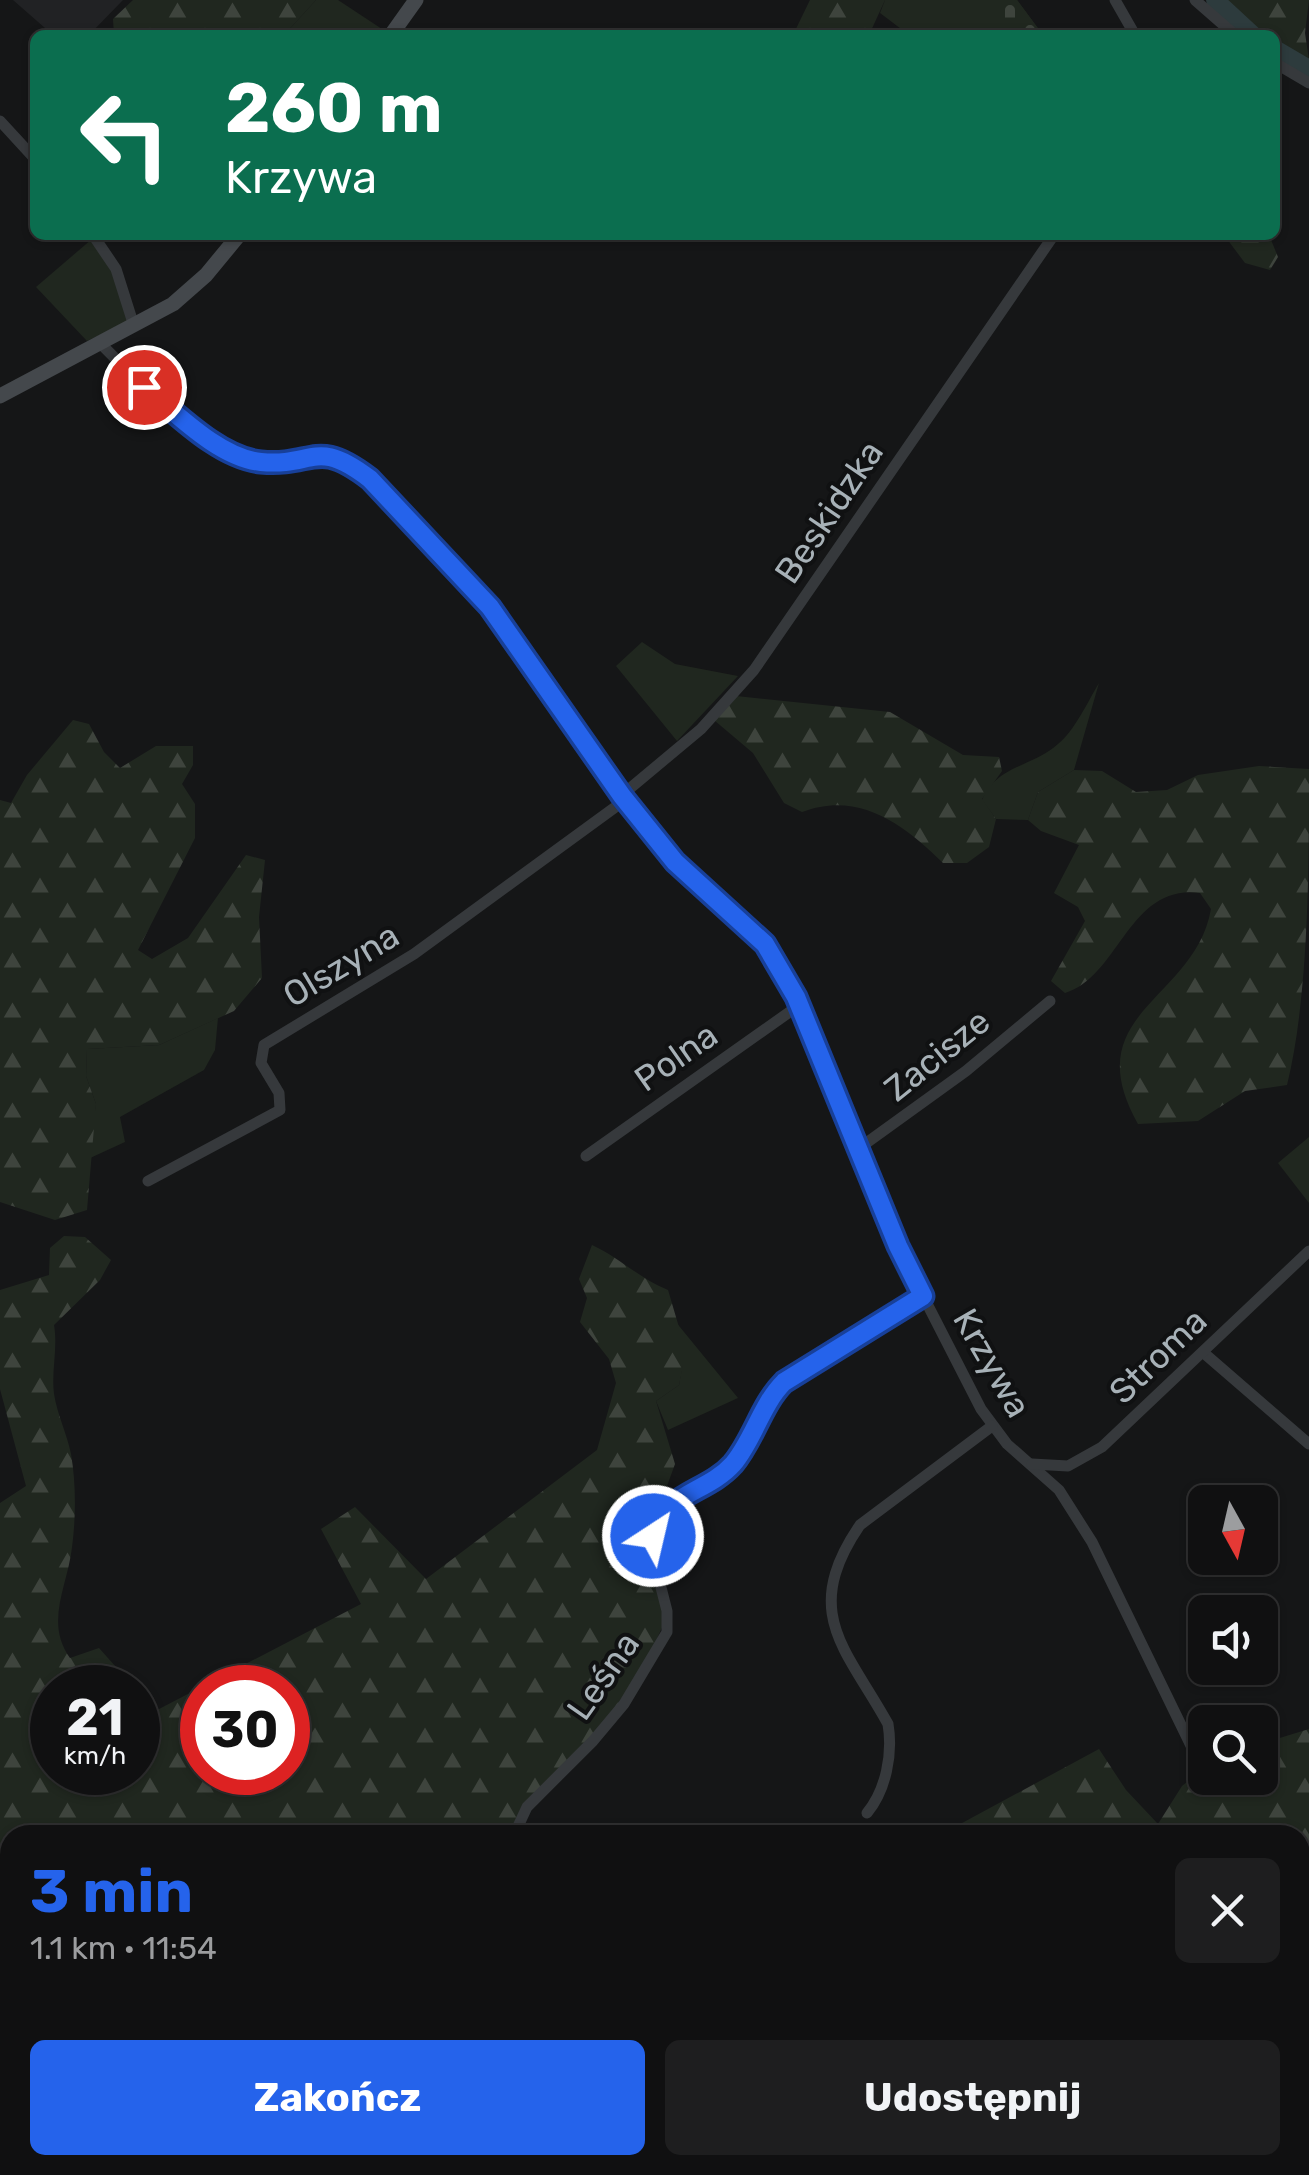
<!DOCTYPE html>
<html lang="pl">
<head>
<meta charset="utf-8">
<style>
  body { margin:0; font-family:Rubik,sans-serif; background:#1e1e1f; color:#f1f3f6; height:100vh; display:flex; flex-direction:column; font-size:38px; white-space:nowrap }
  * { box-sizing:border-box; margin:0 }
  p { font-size:32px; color:#9c9d9f }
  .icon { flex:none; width:55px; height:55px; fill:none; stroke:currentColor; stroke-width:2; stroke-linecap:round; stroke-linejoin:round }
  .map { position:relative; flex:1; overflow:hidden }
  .drawer { position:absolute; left:0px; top:1825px; width:1310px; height:350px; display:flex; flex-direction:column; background:#101011; border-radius:30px 30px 0 0; box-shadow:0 2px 8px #0004,0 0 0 2px #303031 }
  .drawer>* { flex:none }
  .hud { position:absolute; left:30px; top:30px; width:1250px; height:210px; border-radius:15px; box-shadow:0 2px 8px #0004,0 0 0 2px #303031; background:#0b6e4f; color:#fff; overflow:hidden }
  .needle { width:65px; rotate:172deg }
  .tools { position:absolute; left:1188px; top:1485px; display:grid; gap:20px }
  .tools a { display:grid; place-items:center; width:90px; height:90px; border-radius:15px; background:#101011; box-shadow:0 2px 8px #0004,0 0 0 2px #303031; font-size:50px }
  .speed { position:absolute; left:30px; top:1665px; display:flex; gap:20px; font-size:50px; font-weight:700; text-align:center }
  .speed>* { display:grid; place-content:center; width:130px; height:130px; border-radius:50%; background:#101011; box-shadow:0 2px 8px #0004,0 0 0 2px #303031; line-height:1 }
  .speed small { font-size:25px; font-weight:400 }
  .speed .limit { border:15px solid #d22; background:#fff; color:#111 }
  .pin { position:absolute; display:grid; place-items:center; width:85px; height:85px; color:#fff; margin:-42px; border:5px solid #fff; border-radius:50%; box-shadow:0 2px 10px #0007 }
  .me { position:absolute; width:110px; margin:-55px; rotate:35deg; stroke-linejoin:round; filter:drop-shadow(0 0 8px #0008) }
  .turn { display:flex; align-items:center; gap:35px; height:210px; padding:0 30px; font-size:45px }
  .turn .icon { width:130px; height:130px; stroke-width:2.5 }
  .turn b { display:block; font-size:70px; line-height:85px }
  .round { display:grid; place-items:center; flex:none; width:105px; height:105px; border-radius:15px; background:#1e1e1f }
  .overview { display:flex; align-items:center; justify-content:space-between; height:170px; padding:0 30px }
  h1 { font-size:60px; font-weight:700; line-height:75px; color:#2563eb }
  .cta { display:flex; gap:20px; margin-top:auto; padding:20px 30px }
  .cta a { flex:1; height:115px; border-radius:15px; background:#2563eb; color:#fff; font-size:40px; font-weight:700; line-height:115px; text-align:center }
  .cta a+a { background:#1e1e1f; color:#f1f3f6 }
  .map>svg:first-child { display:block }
  .built { fill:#212224 }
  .grass { fill:#20271f }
  .forest { fill:url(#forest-firs); fill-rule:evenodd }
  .cemetery { fill:url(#cemetery-stones) }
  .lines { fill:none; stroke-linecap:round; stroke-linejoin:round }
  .river { stroke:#2d3b3d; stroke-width:18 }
  .street { stroke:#36393c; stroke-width:11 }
  .secondary { stroke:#44484c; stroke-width:15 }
  .route-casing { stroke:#184099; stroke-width:25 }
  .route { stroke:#2563eb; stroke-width:18 }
  .labels { text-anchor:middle; stroke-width:8; stroke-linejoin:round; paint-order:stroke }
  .street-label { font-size:35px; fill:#a7b1b7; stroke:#101112 }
</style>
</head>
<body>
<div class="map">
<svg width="1309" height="2175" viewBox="0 0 1309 2175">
  <defs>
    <pattern id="forest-firs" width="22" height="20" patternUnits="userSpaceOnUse" patternTransform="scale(2.5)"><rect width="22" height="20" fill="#20271f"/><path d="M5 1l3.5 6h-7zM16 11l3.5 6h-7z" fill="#3e443d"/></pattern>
    <pattern id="cemetery-stones" width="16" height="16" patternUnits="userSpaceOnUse" patternTransform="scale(2.5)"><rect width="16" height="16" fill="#20271f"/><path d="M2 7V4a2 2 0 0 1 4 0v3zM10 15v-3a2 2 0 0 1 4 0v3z" fill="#3e443d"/></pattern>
  </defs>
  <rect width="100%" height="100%" fill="#151617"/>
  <path class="built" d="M13,0H123L89,35H53Z"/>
  <g class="grass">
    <path d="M316,0H338L385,31L382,35H284Z"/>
    <path d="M885,0H1017L1043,35H909L880,13Z"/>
    <path d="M92,239L112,272L128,322L87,341L36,287Z"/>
    <path d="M642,642L675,664L738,676L677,741L616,666Z"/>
    <path d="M1099,683L1074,770L1038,792L1028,820L996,819L982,800C998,764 1031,768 1058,744C1075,730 1087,703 1099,683Z"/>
    <path d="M218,1018L215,1050L204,1070L120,1117L125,1142L88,1159L96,1104L86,1076L87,1049L159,1045Z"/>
    <path d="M1309,1137V1203L1278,1163Z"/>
    <path d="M675,1321L738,1398L668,1430L656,1401L679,1385L685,1351Z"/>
  </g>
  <g class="forest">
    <path d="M133,0H316L284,35H114L113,19Z"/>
    <path d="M810,0H885L869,35H793Z"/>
    <path d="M1224,0H1309L1305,33L1309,60L1257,28Z"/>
    <path d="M1224,235H1269L1278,257L1270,270L1245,263Z"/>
    <path d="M736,696L890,712L963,755L999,757L1002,771L982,799L996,819L989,847L967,863H943C905,825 859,790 802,812L784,803L753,753L714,720Z"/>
    <path d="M73,720L89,724L104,752L120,768L156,746H193V765L182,784L195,804V838L138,950L152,959L188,938L246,855L265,860L259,917L262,978L234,1011L159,1045L87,1049L86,1076L96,1104L87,1210L55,1220L0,1202V800L11,803L27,775Z"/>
    <path d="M1259,766L1309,769C1309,868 1309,995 1287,1085L1245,1091L1198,1121L1138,1124C1075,1012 1195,1001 1211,909L1200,893C1129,883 1119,977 1065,993L1051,981L1085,921L1078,907L1054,893L1079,845L1041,831L1028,820L1038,792L1074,770L1102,771L1136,792L1167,790L1198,775Z"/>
    <path d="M64,1236L85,1237L111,1260L100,1280L54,1325C58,1349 51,1371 54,1394C57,1414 67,1434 71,1454C76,1483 76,1517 72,1547C68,1585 44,1622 70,1658L99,1648L115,1666L124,1687L52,1688V1772H138V1720L361,1604L321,1529L355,1507L426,1579L597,1450L616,1383L609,1359L580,1322L587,1298L579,1279L592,1245C620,1258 640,1279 668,1290L686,1351L679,1385L656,1401L675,1464L649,1535L664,1623L644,1667L602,1726L524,1804L508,1835H10V2165H630L628,2175H0V1503L26,1486L0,1389V1290L49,1275L50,1248ZM202,1688H288V1772H202Z"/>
    <path d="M1309,1729V2175H651L652,2165H1300V1835H940L1099,1749L1126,1790L1158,1824L1182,1786L1205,1768V1778H1260V1744Z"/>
  </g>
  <path class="cemetery" d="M1008,0H1017L1043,35H1012L989,17Z"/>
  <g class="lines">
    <g class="river">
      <path d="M1215,0L1253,35"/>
      <path d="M1275,49L1309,69"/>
    </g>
    <g class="street">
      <path d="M1115,0L1135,35"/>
      <path d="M1195,0L1235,35"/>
      <path d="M1275,63L1309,83"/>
      <path d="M0,121L35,159"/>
      <path d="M93,235L116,269L134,326"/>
      <path d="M101,344C143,386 195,444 254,460C305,473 310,434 370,479L490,607L566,719L675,863L765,944L796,997L898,1247L981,1409L1007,1444L1059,1490L1092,1542L1197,1758"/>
      <path d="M622,795L701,729L754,670L1054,235"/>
      <path d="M858,1149L966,1071L1050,1001"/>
      <path d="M586,1156L798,1006"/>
      <path d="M148,1181L280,1110L279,1093L261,1063L264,1045L414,954L625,800"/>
      <path d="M1205,1354L1309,1444"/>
      <path d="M1032,1464L1068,1466L1102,1447L1309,1251"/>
      <path d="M867,1813C886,1790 893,1754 888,1724C846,1648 800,1613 860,1525L992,1426"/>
      <path d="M514,1835L527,1807L593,1741L624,1704L667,1632V1611L653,1556L657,1518L676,1500L733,1463L774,1392L784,1382L923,1296"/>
    </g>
    <g class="secondary">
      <path d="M391,35L416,0"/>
      <path d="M0,396L173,304L206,275L239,235"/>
    </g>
  </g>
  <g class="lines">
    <defs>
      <path id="route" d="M144,387C176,413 219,458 261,462C315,467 315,437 370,479L490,607L622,796L675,862L765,944L796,997L898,1246L923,1296L784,1382C761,1405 754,1439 733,1464C706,1494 664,1492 653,1536"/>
    </defs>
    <use href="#route" class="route-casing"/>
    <use href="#route" class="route"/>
  </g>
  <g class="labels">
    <g class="street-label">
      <text transform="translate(829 512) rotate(-56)" y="12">Beskidzka</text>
      <text transform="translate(341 965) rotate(-31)" y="12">Olszyna</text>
      <text transform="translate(937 1055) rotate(-39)" y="12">Zacisze</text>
      <text transform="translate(676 1057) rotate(-35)" y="12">Polna</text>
      <text transform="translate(1158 1356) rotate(-44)" y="12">Stroma</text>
      <text transform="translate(992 1363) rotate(60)" y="12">Krzywa</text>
      <text transform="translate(603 1676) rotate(-55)" y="12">Leśna</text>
    </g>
  </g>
</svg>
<div class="tools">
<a><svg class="needle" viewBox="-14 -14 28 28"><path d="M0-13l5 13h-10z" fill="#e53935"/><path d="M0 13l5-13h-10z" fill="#9c9d9f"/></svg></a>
<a><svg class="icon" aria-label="sound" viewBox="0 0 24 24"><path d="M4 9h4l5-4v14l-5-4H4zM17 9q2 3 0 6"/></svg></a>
<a><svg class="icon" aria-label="search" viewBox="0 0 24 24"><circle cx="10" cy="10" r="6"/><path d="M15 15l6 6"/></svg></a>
</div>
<div class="speed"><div>21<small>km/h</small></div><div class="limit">30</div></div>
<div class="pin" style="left:144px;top:387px;background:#d93025"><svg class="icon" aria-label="arrive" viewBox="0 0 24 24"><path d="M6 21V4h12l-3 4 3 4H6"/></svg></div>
<svg class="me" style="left:653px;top:1536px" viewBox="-20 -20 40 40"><circle r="17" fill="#2563eb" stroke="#fff" stroke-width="3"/><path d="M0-11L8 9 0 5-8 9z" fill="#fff"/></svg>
<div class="hud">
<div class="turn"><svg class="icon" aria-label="left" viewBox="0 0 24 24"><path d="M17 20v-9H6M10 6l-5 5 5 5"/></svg><div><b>260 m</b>Krzywa</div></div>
</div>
<section class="drawer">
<div class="overview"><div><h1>3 min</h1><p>1.1 km · 11:54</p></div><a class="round"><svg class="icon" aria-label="close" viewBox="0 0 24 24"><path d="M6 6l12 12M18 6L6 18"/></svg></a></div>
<div class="cta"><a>Zakończ</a><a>Udostępnij</a></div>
</section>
</div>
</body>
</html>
